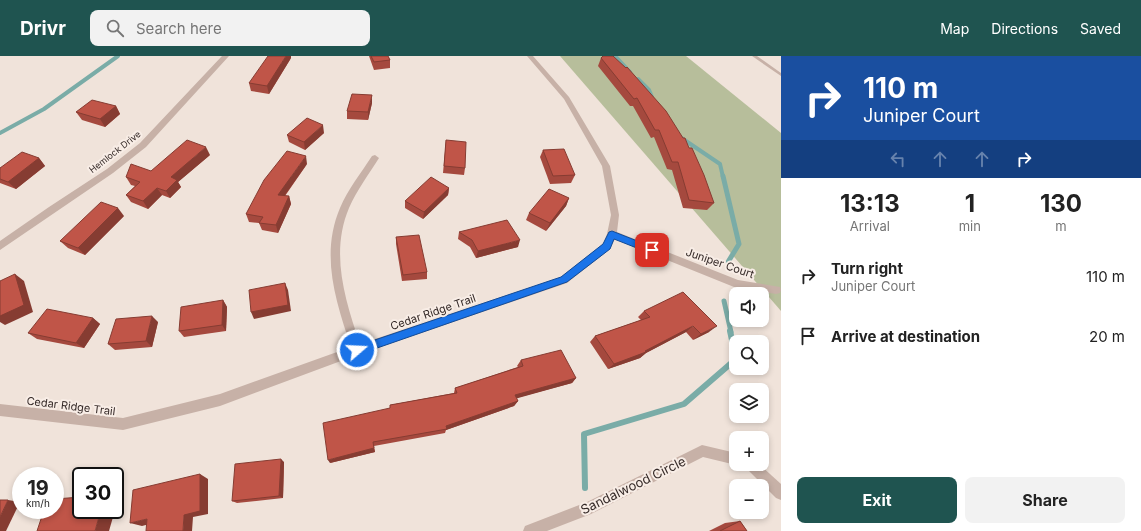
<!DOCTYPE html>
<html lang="en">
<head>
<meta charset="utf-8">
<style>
  body { margin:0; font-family:Inter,sans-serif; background:#f2f2f2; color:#222; height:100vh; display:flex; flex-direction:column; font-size:15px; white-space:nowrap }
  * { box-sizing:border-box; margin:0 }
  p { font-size:13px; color:#767676 }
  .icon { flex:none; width:22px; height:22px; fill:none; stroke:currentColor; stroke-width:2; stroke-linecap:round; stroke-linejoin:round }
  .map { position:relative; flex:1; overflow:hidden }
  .details { display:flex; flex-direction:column; background:#fff; width:360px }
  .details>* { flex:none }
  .guide { background:#1a4fa0; color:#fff; overflow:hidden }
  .buttons { position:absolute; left:729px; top:231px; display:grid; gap:8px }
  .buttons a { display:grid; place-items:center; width:40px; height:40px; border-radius:8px; background:#fff; box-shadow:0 2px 6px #0003; font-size:20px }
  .speed { position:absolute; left:12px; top:411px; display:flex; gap:8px; font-size:20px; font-weight:700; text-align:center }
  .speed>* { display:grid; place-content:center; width:52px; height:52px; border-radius:50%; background:#fff; box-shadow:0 2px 6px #0003; line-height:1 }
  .speed small { font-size:10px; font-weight:400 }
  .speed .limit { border:2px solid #111; border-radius:6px; background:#fff; color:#111 }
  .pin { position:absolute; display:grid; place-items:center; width:34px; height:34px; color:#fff; margin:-17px; border-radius:8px; box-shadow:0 2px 6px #0006 }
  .me { position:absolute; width:44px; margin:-22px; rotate:71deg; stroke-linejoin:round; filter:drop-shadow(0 0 3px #0008) }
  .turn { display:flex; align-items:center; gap:14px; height:84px; padding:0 16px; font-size:18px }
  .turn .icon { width:52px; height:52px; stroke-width:2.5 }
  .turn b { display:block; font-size:28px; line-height:34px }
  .lanes { display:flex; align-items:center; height:38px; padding:0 16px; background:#0003; justify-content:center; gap:20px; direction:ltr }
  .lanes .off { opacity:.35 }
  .eta { display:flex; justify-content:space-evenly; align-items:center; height:68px; text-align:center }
  .eta b { font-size:24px; font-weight:700; line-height:28px }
  .action { display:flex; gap:8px; margin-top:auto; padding:8px 16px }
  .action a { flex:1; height:46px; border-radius:8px; background:#1f5450; color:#fff; font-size:16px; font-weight:700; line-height:46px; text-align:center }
  .action a+a { background:#f2f2f2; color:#222 }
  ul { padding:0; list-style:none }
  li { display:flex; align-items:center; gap:12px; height:60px; padding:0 16px }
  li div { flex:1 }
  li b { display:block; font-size:15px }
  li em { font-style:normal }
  header { display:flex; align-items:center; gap:24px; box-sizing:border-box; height:56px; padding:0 20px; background:#1f5450; color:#fff }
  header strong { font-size:19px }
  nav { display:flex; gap:22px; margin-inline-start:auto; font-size:14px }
  .search { width:280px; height:36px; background:#f2f2f2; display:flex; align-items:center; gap:10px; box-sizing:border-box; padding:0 14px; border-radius:8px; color:#767676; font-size:15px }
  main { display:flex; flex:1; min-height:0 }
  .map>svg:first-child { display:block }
  .green { fill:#b7be9b }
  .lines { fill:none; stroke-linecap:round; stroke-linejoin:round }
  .stream-far2 { stroke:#7aaca7; stroke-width:4 }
  .stream-far1 { stroke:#7aaca7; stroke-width:5 }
  .stream { stroke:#7aaca7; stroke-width:6 }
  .lane { fill:#c7b1a7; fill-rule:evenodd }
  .street { fill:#c7b1a7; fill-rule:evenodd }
  .wall { fill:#a5493e }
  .shaded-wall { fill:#863c32 }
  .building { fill:#c05548; stroke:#863c32 }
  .route { fill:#1a73e8; stroke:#114b97 }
  .labels { text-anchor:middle; stroke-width:4; stroke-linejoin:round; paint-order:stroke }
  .far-street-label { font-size:9px; fill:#342927; stroke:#f8ede6 }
  .street-label { font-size:11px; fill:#342927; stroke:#f8ede6 }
  .near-street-label { font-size:13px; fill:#342927; stroke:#f8ede6 }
</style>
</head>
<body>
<header>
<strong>Drivr</strong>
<div class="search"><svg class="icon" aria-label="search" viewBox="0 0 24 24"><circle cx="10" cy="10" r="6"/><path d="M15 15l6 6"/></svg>Search here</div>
<nav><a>Map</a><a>Directions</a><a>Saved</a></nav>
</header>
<main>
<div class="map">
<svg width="781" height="475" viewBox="0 0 781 475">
  <rect width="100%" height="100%" fill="#f0e3da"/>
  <path class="green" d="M560,0H686L781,77V255Z"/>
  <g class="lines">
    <g class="stream-far2">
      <path d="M615,0L630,16"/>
      <path d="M638,23L649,34L652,41"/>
      <path d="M0,77L44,53L118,0"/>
      <path d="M680,81L720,108L723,121"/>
    </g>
    <g class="stream-far1">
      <path d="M723,120L739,188L728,206"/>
      <path d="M724,245L731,276"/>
    </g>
    <g class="stream">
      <path d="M730,275L736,302"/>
      <path d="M585,432L584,378L684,348L736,303"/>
    </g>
    <path class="lane" d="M752,0H757L781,17V20Z"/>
    <g class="street">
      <path d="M222,0H229L146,91L113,117L0,194V185L49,151L107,113L140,87Z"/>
      <path d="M527,0H533L569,41L610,110L619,159L617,176L738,224L780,231L781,234L780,237L776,238L734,231L615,183L610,193L567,227L357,299L220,350L123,374L0,360V348L123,362L220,338L351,291C336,246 320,199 340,152C348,133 361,117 372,100L375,99L379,102C369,118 357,134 349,152C330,197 345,244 360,288L561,221L603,188L607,178L611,159L602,110L564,43Z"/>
      <path d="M702,389L736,397V408H739L736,409L703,401L591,458L547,475H523L525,470L587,446Z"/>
      <path d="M744,408H759L781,428V444L776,442L746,412Z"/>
    </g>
  </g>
  <g class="wall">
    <path d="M369,0H388L390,4V12L374,14Z"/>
    <path d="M613,0L714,147L707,154L683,152L672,114L667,113L654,81L651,82L633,50H630L598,10L601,2Z"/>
    <path d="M291,2L269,38L251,35L249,27Z"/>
    <path d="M372,47L368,64L347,63V55Z"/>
    <path d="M116,50L120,58L105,71L82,64L76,56Z"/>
    <path d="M324,77L305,94L289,86L287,79Z"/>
    <path d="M446,84L465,112L464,119L443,117Z"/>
    <path d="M543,94L575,119L571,127L550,128L540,101Z"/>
    <path d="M210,99L178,126L181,131L170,142L162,139L148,153L131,146L126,139L135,130L131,129L126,121L151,115Z"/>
    <path d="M39,102L45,110L16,133L0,127V112Z"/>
    <path d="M307,108L285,140H289L291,148L278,177L262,174L259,167L249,166L246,158Z"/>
    <path d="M449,132L448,139L423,163L405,152V145Z"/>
    <path d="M569,142L566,150L546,175L526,164L529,157Z"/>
    <path d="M124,160L85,199L68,192L60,185Z"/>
    <path d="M459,176L518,191L476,202L470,191L458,183Z"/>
    <path d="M396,181L427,216V223L402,225L396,188Z"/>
    <path d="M223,244L227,251L226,275L184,281L179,275Z"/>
    <path d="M644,255L709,276L693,284L686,276L646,297L640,302L608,313L590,286L595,280L641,264L638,261Z"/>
    <path d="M93,262L100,268L84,292L37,283L28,277Z"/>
    <path d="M158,266L152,291L115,294L108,288Z"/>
    <path d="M521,304L576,322L572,327L516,342L518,345L514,350L446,374L445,377L374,390L375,396L330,407L390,352V349L454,337L455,332L518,311L517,310Z"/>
    <path d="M284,406L283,442L237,447L232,445Z"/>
    <path d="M740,465L747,475H709L725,467Z"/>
  </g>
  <g class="shaded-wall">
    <path d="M286,0H291V2L269,38L267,30Z"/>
    <path d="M372,39V47L368,64V56Z"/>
    <path d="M116,50L120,58L105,71L100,63Z"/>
    <path d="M323,69L324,77L305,94L304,86Z"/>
    <path d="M206,91L210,99L178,126L181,131L170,142L166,135L171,121Z"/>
    <path d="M306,100L307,108L280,146L278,139Z"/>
    <path d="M39,102L45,110L16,133L8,126Z"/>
    <path d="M157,132L162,139L148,153L143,145Z"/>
    <path d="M449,132L448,139L423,163L424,156Z"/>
    <path d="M289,140L291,148L278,177L276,169Z"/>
    <path d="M569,142L566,150L546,175L550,167Z"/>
    <path d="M118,152L124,160L85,199L78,192Z"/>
    <path d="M520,184L518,191L476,202L478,195Z"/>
    <path d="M15,218L24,225L33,256L5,269L0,266V260Z"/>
    <path d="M285,227L288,234L291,255L254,263L251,256Z"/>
    <path d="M223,244L227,251L226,275L222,269Z"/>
    <path d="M152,260L158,266L152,291L146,285Z"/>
    <path d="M93,262L100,268L84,292L76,287Z"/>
    <path d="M693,270L686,276L646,297L640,302L608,313L614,308L645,295Z"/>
    <path d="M717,270L709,276L693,284L701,278Z"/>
    <path d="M576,322L572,327L511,344L515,339Z"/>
    <path d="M518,345L514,350L446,374V370Z"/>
    <path d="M374,392L375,396L330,407L328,404Z"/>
    <path d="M281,403L284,406L283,442L279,440Z"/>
    <path d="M200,418L208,423V458L193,461L192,475H183L184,459Z"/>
    <path d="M115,442L118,443L115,452Z"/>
    <path d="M8,444L20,446L6,475H0V461Z"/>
    <path d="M101,454H115L109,475H95Z"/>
    <path d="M147,463L157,466L142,470L130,467Z"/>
  </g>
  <g class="building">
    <path d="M268,0H286L267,30L249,27Z"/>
    <path d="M371,0H388L390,4L374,6Z"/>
    <path d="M603,0H613L626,12L627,11L666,55L683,82H685L689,92H692L704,119L714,147L689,144L678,106H672L659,74H655L637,42L634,43L601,2Z"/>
    <path d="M352,38L372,39L368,56L347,55Z"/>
    <path d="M92,44L116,50L100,63L76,56Z"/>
    <path d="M307,62L323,69L304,86L287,79Z"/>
    <path d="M187,84L206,91L171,121L177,124L166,135L157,132L143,145L126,139L140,126L126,121L131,108L151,115Z"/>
    <path d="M446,84L466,86L465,112L444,110Z"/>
    <path d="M564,93L575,119L553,120L543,94Z"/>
    <path d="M287,95L306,100L278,139L289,140L276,169L259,167L263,161L246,158L264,124Z"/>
    <path d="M22,96L39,102L8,126L0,123V112Z"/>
    <path d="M431,121L449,132L424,156L405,145Z"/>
    <path d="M549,133L569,142L550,167L529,157Z"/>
    <path d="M101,146L118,152L78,192L60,185Z"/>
    <path d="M507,164L520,184L478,195L472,184L459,176Z"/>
    <path d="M419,179L427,216L403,219L396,181Z"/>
    <path d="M15,218L24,249L0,260V225Z"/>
    <path d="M285,227L288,249L251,256L249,234Z"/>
    <path d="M683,236L717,270L701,278L693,270L645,295L646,296L614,308L595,280L650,261L644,255Z"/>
    <path d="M223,244L222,269L179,275L181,251Z"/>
    <path d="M47,253L93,262L76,287L28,277Z"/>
    <path d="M152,260L146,285L108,288L116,263Z"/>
    <path d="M561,294L576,322L515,339L518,345L446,370L447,373L373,386L374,392L328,404L323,367L390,352V349L457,337L455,332L523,310L521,304Z"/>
    <path d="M281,403L279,440L232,445L235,408Z"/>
    <path d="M200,418V455L184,459L183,475H146L147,463L130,467L133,434Z"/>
    <path d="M81,441V454H101L95,475H37L44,454H55V443Z"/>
    <path d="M0,444H8L0,461Z"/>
    <path d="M740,465L747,475H720Z"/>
  </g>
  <path class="route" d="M612,175L655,192L656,194L652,198L614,183L610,193L567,226L357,299L354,297L352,294L354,291L357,290L561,221L603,188L609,176Z"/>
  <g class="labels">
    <g class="far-street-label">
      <text transform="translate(115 96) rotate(-38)" y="3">Hemlock Drive</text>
    </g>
    <g class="street-label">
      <text transform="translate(720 207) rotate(19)" y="4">Juniper Court</text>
      <text transform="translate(433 256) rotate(-19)" y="4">Cedar Ridge Trail</text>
      <text transform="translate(71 350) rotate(7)" y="4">Cedar Ridge Trail</text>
    </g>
    <g class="near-street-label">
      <text transform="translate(633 429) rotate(-26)" y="5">Sandalwood Circle</text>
    </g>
  </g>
</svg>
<div class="buttons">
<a><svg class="icon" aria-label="sound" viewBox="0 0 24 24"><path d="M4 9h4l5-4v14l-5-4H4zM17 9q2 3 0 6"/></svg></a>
<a><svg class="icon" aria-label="search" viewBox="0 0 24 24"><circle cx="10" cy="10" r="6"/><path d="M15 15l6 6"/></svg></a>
<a><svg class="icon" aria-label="layers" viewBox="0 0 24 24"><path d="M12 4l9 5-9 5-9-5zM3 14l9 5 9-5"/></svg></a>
<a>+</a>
<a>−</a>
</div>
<div class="speed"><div>19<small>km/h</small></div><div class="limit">30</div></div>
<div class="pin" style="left:652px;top:194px;background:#d93025"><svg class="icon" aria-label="arrive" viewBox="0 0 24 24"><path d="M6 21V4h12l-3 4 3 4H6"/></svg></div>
<svg class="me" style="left:357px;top:294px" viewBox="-20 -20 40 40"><circle r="17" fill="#1a73e8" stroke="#fff" stroke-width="3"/><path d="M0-11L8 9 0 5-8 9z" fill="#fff"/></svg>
</div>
<section class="details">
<div class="guide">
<div class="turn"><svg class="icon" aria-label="right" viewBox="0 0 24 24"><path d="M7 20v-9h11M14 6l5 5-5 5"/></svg><div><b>110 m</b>Juniper Court</div></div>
<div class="lanes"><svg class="icon off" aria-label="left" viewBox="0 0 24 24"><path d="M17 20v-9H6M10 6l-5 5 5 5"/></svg><svg class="icon off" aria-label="ahead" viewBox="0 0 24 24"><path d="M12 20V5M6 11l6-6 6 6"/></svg><svg class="icon off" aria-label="ahead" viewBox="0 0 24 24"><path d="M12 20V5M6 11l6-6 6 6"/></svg><svg class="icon" aria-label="right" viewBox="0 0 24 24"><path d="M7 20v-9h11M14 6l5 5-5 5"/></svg></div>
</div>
<div class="eta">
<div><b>13:13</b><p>Arrival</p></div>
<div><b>1</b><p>min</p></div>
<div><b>130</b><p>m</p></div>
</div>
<ul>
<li><svg class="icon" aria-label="right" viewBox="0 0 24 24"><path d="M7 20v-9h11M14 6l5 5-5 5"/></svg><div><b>Turn right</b><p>Juniper Court</p></div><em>110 m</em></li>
<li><svg class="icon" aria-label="arrive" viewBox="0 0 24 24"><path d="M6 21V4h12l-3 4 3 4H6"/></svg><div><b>Arrive at destination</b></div><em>20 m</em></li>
</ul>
<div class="action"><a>Exit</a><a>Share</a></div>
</section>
</main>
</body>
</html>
